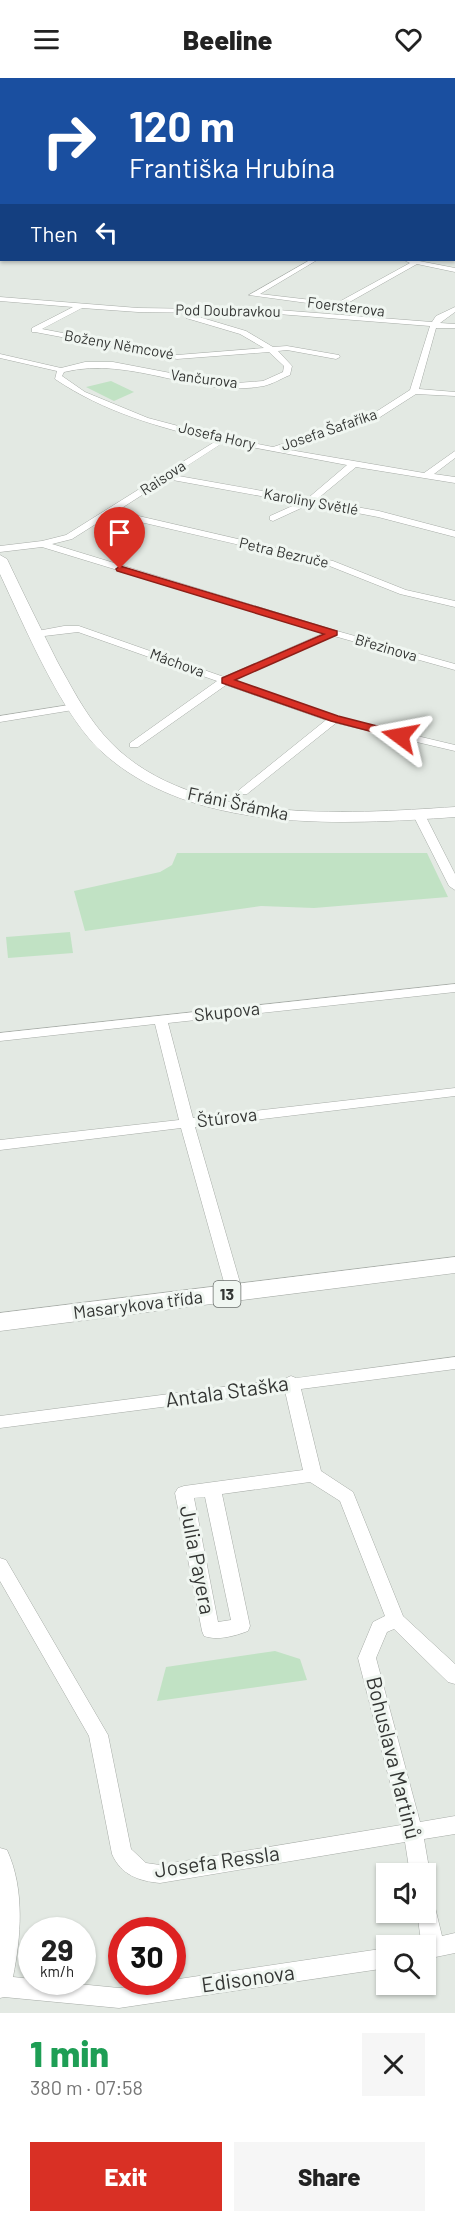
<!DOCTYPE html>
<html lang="en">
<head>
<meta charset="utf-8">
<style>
  body { margin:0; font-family:Barlow,sans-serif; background:#f6f6f6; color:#222; height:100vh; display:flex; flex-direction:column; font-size:22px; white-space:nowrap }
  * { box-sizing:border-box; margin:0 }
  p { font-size:20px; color:#767676 }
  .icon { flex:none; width:33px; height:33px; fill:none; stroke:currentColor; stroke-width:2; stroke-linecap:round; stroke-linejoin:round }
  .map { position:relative; height:1935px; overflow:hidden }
  .side { display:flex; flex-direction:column; background:#fff; flex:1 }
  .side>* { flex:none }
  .guide { position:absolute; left:0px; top:0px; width:456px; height:183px; box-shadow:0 2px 4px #0004; background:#1a4fa0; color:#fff; overflow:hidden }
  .controls { position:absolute; left:376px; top:1785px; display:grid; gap:12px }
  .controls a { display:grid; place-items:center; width:60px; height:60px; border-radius:0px; background:#fff; box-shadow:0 2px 4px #0004; font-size:30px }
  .speed { position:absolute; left:18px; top:1839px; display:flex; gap:12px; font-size:30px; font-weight:700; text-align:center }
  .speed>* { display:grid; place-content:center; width:78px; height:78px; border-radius:50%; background:#fff; box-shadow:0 2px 4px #0004; line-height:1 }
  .speed small { font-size:15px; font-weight:400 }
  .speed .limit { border:9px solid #d22; background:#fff; color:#111 }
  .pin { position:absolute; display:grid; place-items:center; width:51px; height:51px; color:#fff; margin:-62px -26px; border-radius:50% 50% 50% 0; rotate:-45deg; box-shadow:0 0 6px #0007 }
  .pin .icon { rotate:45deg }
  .me { position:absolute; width:66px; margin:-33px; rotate:283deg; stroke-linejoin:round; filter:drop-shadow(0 0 4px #0008) }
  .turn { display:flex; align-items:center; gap:21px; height:126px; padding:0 30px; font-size:27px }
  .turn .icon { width:78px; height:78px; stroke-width:2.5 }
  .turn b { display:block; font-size:42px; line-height:51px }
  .then { display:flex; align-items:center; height:57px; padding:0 30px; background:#0003; gap:12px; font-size:22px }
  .round { display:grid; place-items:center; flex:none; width:63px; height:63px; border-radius:0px; background:#f6f6f6 }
  .overview { display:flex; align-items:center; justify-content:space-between; height:102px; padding:0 30px }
  h1 { font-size:36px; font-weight:800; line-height:45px; color:#1e9e55 }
  .action { display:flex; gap:12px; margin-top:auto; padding:12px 30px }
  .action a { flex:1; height:69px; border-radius:0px; background:#d93025; color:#fff; font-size:24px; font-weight:800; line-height:69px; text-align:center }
  .action a+a { background:#f6f6f6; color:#222 }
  header { display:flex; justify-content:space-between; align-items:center; height:78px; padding:0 30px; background:#fff; font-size:27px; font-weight:800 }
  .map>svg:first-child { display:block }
  .green { fill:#c1e2c4 }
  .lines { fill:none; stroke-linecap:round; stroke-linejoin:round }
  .street-casing { stroke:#a7aca7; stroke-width:1 }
  .secondary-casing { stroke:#a7aca7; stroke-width:1 }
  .primary-casing { stroke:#a7aca7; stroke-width:1 }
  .street { fill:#fff; fill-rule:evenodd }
  .secondary { fill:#fff; fill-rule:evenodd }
  .primary { fill:#fff; fill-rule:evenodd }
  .route { fill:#d93025; stroke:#8d1f18; stroke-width:1.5 }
  .labels { text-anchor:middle; stroke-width:6; stroke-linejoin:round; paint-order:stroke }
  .far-street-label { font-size:15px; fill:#343634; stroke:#f0f6f1 }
  .shield { fill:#f0f6f1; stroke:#6c706d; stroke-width:1.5 }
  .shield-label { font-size:16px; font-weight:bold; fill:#343634 }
  .street-label { font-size:18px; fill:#343634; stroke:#f0f6f1 }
  .near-street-label { font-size:21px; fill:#343634; stroke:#f0f6f1 }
</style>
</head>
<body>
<header><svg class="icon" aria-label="menu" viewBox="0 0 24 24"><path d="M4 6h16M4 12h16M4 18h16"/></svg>Beeline<svg class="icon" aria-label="heart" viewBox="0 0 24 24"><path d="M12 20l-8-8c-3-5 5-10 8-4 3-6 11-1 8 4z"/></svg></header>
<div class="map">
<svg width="455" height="1935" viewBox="0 0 455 1935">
  <rect width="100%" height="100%" fill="#e3e9e3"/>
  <g class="green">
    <path d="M0,0H240L245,1L2,2L0,55Z"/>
    <path d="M111,303L134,314L114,323L86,309Z"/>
    <path d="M177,775H427L448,819L314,830L261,828L85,853L74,813L160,794L172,787Z"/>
    <path d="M70,854L73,875L8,880L6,859Z"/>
    <path d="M275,1573L300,1581L307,1602L157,1623L166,1589Z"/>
  </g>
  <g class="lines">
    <defs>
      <g id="street">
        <path d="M248,0L257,2H250Z"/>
        <path d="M442,0L452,2H444Z"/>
        <path d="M310,182H317L260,216L337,225L410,185L404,182H414L455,190V194L417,186L346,226L376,230L377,232L373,234L249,217Z"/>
        <path d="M0,219L138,230L278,232L432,244L436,238L455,229V234L440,245L455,246V250H436L419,311L455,314V318L416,316L377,341L284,371L424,395L455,373V380L434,396L455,399V405L356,389L316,422L379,433L455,453V459L378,439L310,426L273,443L270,442V438L299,425L167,401L117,433L333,483L406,512L455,523V529L400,516L327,487L110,437L72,461L52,466L337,553L455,586V592L334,558L234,602L337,639L455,667V673L336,645L247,716H239V712L326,642L226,607L138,669H130V665L217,603L78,554L36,559L31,556L32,554L64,548H79L224,599L324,555L42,469L0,474V468L42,463L66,457L216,363C158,349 104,334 55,301L57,293L0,280V276L61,290L85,284H113L207,302L237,305L263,303L283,294L284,288L269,274L177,281L35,254H32V250L73,229L0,223ZM82,230L138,234L278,236L430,248L410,312L371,337L273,369L216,358L148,340L85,314L62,298L64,294C132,277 197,321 264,308C273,306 282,300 290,297L292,288L278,273L287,272L336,281L340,279L339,277L287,268L273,269L246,253L189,236H186V240L240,256L264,270L177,277L42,251ZM224,364L347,387L307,421L173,397Z"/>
        <path d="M75,626L80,629L79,631L0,644V638Z"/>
        <path d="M419,734L425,737L455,796V812L449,808L413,737Z"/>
        <path d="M455,906V914L168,945L193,1040L455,1010V1018L195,1049L243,1215L241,1219H229L227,1215L181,1050L0,1072V1062L179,1042L155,946L0,963V955Z"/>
        <path d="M455,1279V1291L301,1311L321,1393L353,1414L403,1538L455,1586V1606L448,1604L394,1551L387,1554L376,1580L420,1744L455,1738V1756L424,1761L430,1796L427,1803L426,1796H410L405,1764L160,1805C139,1803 121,1797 112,1776L89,1658L0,1503V1480L6,1482L108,1657L131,1771L146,1785L160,1787L401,1747L358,1580L373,1544L385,1538L340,1423L310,1404L222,1416L250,1548L248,1553C235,1558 217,1563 204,1558L202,1553L175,1415L178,1410L184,1408L303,1392L285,1313L0,1350V1338L284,1301L291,1298L296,1300ZM205,1419L231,1542L218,1544L194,1420Z"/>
        <path d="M0,1770L7,1772C25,1811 21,1859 13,1899L32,1901V1904H58L119,1910L172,1904V1902L387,1870V1890L119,1930L4,1919L0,1920Z"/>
        <path d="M426,1818L433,1821L442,1858L455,1855V1875L426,1881V1868H417L421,1863L417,1834H426Z"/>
      </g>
      <path id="secondary" d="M0,477L7,481C23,515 40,549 57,583C71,608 84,634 103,656C182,749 345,736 455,729V739C342,747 191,756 101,673C61,636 24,547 0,496Z"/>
      <path id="primary" d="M455,1179V1195L0,1253V1235Z"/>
    </defs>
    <use href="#street" class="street-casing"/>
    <use href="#secondary" class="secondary-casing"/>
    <use href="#primary" class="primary-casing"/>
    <use href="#street" class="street"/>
    <use href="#secondary" class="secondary"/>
    <use href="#primary" class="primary"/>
  </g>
  <path class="route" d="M120,488L337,553V557L235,602L338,638L404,655L406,658L400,661L331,643L222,605V600L324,556L117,493L116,491Z"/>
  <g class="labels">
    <g class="far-street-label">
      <text transform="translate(346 229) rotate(7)" y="5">Foersterova</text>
      <text transform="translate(228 233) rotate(1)" y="5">Pod Doubravkou</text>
      <text transform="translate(119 267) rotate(10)" y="5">Boženy Němcové</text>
      <text transform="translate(204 301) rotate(7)" y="5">Vančurova</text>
      <text transform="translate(329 352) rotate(-19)" y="5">Josefa Šafaříka</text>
      <text transform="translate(217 358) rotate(13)" y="5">Josefa Hory</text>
      <text transform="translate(163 400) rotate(-33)" y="5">Raisova</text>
      <text transform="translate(311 424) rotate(10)" y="5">Karoliny Světlé</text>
      <text transform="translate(284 475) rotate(13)" y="5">Petra Bezruče</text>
      <text transform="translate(386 570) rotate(16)" y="5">Březinova</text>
      <text transform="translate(177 585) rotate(20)" y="5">Máchova</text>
    </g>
    <rect class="shield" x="213.5" y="1203" width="27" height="26" rx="4.5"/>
    <g class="shield-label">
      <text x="227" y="1222">13</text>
    </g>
    <g class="street-label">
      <text transform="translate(238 726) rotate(12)" y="6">Fráni Šrámka</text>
      <text transform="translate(227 934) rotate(-6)" y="6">Skupova</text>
      <text transform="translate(227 1040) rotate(-7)" y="6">Štúrova</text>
      <text transform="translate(138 1227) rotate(-7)" y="6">Masarykova třída</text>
    </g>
    <g class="near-street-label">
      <text transform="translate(227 1314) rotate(-8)" y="7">Antala Staška</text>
      <text transform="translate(197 1482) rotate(79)" y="7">Julia Payera</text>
      <text transform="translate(393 1680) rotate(76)" y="7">Bohuslava Martinů</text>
      <text transform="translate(217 1784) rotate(-8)" y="7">Josefa Ressla</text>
      <text transform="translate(248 1901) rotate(-8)" y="7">Edisonova</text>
    </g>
  </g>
</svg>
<div class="controls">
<a><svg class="icon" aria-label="sound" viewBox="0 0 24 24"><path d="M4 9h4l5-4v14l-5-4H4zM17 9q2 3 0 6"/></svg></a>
<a><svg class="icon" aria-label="search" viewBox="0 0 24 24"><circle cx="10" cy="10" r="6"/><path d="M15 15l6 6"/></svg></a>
</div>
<div class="speed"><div>29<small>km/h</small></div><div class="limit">30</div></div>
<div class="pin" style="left:120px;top:491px;background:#d93025"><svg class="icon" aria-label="arrive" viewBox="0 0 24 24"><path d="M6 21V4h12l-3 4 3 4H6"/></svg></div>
<svg class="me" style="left:400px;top:658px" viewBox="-20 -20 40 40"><path d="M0-17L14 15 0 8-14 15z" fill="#d93025" stroke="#fff" stroke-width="4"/></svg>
<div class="guide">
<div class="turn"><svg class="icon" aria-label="right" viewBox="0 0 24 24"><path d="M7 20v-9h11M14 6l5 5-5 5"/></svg><div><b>120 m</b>Františka Hrubína</div></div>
<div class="then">Then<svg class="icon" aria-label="left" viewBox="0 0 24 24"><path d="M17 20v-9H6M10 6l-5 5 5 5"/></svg></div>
</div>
</div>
<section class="side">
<div class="overview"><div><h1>1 min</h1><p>380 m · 07:58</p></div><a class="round"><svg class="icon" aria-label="close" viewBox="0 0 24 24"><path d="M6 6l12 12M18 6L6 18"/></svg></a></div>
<div class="action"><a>Exit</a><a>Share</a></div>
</section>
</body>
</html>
